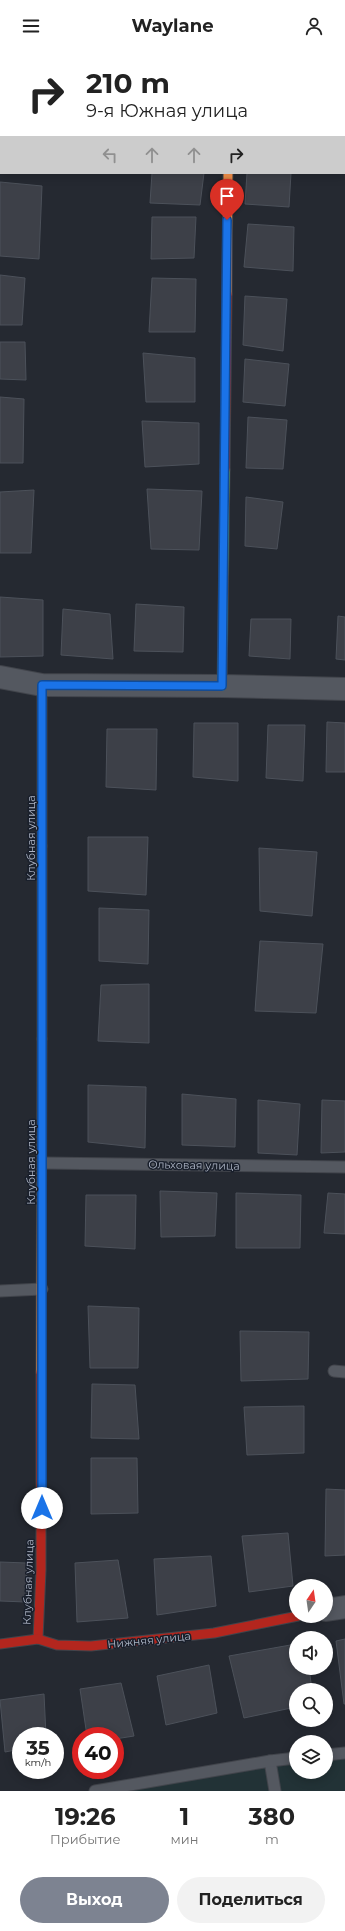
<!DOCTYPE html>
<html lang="ru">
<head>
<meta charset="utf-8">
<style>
  body { margin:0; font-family:Montserrat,sans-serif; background:#f2f2f2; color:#222; height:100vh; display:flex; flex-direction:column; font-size:15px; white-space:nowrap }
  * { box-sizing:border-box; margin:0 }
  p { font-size:13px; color:#767676 }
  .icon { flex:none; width:22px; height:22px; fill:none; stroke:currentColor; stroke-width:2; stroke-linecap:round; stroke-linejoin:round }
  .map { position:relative; height:1739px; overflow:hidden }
  .details { display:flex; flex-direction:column; background:#fff; flex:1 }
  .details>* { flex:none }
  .banner { position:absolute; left:0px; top:0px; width:345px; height:122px; box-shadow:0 2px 10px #0003; background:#fff; color:#222; overflow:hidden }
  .needle { width:26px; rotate:13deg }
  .tools { position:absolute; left:289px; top:1527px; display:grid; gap:8px }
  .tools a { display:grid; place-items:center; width:44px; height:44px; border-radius:50%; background:#fff; box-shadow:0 2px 10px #0003; font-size:20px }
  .speed { position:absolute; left:12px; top:1675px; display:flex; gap:8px; font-size:20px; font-weight:700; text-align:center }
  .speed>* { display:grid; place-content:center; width:52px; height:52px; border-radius:50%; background:#fff; box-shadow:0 2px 10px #0003; line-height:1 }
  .speed small { font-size:10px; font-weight:400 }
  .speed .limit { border:6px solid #d22; background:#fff; color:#111 }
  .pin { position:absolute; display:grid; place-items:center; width:34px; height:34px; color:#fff; margin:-41px -17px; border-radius:50% 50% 50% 0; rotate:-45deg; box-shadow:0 0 4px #0007 }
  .pin .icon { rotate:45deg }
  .me { position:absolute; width:44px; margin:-22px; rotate:0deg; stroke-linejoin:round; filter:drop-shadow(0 0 3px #0008) }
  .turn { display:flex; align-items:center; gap:14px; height:84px; padding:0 20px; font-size:18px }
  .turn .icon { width:52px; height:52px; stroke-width:2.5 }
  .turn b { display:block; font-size:28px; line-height:34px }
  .lanes { display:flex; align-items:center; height:38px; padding:0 20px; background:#0003; justify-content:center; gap:20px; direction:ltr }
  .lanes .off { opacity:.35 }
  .eta { display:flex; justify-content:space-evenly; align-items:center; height:68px; text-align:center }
  .eta b { font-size:24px; font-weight:700; line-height:28px }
  .cta { display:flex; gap:8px; margin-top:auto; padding:8px 20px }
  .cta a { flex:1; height:46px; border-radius:24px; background:#7d8391; color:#fff; font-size:16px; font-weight:700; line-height:46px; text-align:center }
  .cta a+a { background:#f2f2f2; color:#222 }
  header { display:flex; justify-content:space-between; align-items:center; height:52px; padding:0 20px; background:#fff; font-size:18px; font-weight:700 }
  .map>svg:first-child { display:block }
  .green { fill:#223236 }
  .building { fill:#3d4048; stroke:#4c515a }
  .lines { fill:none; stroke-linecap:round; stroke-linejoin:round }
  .lane-casing { stroke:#41444b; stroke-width:13 }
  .street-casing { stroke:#41444b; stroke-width:24 }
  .fast-casing { stroke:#41444b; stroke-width:11 }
  .slow-casing { stroke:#41444b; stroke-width:11 }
  .jam-casing { stroke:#41444b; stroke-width:11 }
  .lane { stroke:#545860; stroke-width:11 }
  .street { stroke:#545860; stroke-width:22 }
  .fast { stroke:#63d668; stroke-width:9 }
  .slow { stroke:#ff974d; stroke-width:9 }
  .jam { stroke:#b3261e; stroke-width:9 }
  .route-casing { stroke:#114b97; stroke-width:10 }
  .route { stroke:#1a73e8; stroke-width:7 }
  .labels { text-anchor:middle; stroke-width:3; stroke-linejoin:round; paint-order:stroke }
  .street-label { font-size:11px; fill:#adb4c4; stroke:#191f2b }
</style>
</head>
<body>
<header><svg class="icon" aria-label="menu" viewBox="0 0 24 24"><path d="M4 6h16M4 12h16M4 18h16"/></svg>Waylane<svg class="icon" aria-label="person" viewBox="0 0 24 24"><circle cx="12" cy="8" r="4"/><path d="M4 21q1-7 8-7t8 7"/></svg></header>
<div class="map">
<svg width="345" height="1739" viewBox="0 0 345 1739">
  <rect width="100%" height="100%" fill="#252931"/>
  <path class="green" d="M345,1697V1739H95L296,1705V1720H326V1700Z"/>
  <g class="building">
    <path d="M152,0H202V1Z"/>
    <rect x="252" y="0" width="46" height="1"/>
    <path d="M0,44H1L0,113Z"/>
    <path d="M152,121H204L200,153L150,151Z"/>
    <path d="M247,121H291L289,155L245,152Z"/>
    <path d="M0,130L42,134L39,207L0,204Z"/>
    <path d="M152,165H196L194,206L151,207Z"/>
    <path d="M248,172L294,175L293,219L244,215Z"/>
    <path d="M0,223L25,226L22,273H0Z"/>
    <path d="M152,226L196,227L195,280H149Z"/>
    <path d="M245,244L287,247L283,299L243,293Z"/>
    <path d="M0,290H25L26,328L0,327Z"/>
    <path d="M143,301L195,306V350H146Z"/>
    <path d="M245,307L289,312L285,354L243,350Z"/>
    <path d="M0,345L24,347L23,411H0Z"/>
    <path d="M248,365L287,368L283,417L246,416Z"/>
    <path d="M142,369L199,371V412L145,415Z"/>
    <path d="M147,437L202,439L199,498L151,497Z"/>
    <path d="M34,438L31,501H0V440Z"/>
    <path d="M246,445L283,450L277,497L245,494Z"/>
    <path d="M0,545L43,548V604L0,605Z"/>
    <path d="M136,552L184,555L183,600L134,599Z"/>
    <path d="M63,557L110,562L113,607L61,603Z"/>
    <path d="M338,564L345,565V608L336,607Z"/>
    <path d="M251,567H291L290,607L249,604Z"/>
    <path d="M327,670L345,671V720H326Z"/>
    <path d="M194,671H238V729L193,725Z"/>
    <path d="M268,673H305L303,729L266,726Z"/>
    <path d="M107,677H157L156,738L106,735Z"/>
    <path d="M88,785H148L146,843L88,839Z"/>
    <path d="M259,796L317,800L312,864L260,859Z"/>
    <path d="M99,856L149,858L148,912L99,909Z"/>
    <path d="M260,889L323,892L316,961L255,959Z"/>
    <path d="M149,932V991L98,989L101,933Z"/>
    <path d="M88,1033L146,1035L145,1096L88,1090Z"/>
    <path d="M182,1042L236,1047L235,1095L182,1093Z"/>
    <path d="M258,1048L300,1052L297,1103L258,1101Z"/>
    <path d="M322,1048L345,1049V1100L321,1101Z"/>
    <path d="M160,1139L217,1141L215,1184L161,1185Z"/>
    <path d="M236,1141L301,1143L300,1196H236Z"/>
    <path d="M328,1141L345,1142V1182L324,1181Z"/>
    <path d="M86,1143H136L135,1197L85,1194Z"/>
    <path d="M88,1254L139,1256L138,1316H90Z"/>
    <path d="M240,1279L309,1280L308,1327L241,1329Z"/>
    <path d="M92,1332L135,1333L139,1387L91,1386Z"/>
    <path d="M304,1354V1401L247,1403L244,1355Z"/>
    <path d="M91,1406H137L138,1461L91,1462Z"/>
    <path d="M326,1437L345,1438V1503L325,1504Z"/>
    <path d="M288,1481L293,1534L249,1540L242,1484Z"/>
    <path d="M211,1504L216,1554L157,1563L154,1507Z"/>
    <path d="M118,1508L128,1566L77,1570L75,1511Z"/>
    <path d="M0,1510L27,1511L26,1550L0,1549Z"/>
    <path d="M345,1587V1652H344L336,1589Z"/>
    <path d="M296,1592V1616H309L312,1638H296V1655L244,1666L229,1604Z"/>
    <path d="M209,1613L217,1661L166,1673L157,1624Z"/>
    <path d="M121,1631L134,1684L115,1687V1684H87L80,1637Z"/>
    <path d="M44,1642L46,1684H21V1697L5,1700L0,1648Z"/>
  </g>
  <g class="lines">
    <defs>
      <g id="lane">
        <path d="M43,1111L345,1115"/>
        <path d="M0,1239L42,1237"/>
        <path d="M334,1319L345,1320"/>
        <path d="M326,1703L345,1701"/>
        <path d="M270,1709L275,1739"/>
        <path d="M95,1739L270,1709L296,1706"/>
      </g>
      <g id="street">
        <path d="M231,1V0"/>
        <path d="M0,625L42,633L222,634L345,637"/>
        <path d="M326,1558L345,1555"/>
      </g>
      <g id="fast">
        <path d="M222,634L225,418"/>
        <path d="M42,794V633"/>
      </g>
      <g id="slow">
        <path d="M227,242L228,121"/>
        <path d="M41,1320L42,987"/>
      </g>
      <g id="jam">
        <path d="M225,418L227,242"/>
        <path d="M42,987V794"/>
        <path d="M38,1587L41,1518V1320"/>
        <path d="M0,1592L38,1587L57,1593L91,1594L214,1581L298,1564"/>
      </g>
    </defs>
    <use href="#lane" class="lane-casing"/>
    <use href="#street" class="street-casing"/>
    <use href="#fast" class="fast-casing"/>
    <use href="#slow" class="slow-casing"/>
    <use href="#jam" class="jam-casing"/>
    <use href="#lane" class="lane"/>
    <use href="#street" class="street"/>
    <use href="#fast" class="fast"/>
    <use href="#slow" class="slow"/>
    <use href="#jam" class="jam"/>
  </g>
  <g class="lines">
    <defs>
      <path id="route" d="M42,1456V633L222,634L227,168"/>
    </defs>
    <use href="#route" class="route-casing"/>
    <use href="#route" class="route"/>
  </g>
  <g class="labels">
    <g class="street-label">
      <text transform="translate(31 786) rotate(-90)" y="4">Клубная улица</text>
      <text transform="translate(31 1110) rotate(-90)" y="4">Клубная улица</text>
      <text transform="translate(194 1113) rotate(1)" y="4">Ольховая улица</text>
      <text transform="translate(28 1530) rotate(-88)" y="4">Клубная улица</text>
      <text transform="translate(149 1588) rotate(-6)" y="4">Нижняя улица</text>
    </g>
  </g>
</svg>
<div class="tools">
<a><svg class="needle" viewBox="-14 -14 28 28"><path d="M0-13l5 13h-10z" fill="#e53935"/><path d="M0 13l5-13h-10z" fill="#767676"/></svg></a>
<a><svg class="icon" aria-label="sound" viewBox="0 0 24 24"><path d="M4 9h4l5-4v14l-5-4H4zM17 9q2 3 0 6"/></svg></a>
<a><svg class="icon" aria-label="search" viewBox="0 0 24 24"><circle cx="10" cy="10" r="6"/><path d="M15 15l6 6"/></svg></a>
<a><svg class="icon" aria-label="layers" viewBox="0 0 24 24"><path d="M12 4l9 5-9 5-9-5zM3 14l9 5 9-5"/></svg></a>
</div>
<div class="speed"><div>35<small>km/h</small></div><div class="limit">40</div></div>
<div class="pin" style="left:227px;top:168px;background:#d93025"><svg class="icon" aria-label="arrive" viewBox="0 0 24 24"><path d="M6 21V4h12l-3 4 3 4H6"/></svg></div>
<svg class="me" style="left:42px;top:1456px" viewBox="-20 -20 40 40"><circle r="19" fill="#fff"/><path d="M0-13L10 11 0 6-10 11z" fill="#1a73e8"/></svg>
<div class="banner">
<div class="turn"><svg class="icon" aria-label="right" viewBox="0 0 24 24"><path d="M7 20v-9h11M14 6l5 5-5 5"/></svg><div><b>210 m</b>9-я Южная улица</div></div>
<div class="lanes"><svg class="icon off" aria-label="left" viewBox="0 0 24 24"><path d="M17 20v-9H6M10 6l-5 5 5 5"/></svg><svg class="icon off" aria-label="ahead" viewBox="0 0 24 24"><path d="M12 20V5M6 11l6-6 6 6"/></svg><svg class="icon off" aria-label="ahead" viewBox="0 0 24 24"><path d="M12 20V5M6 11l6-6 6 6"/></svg><svg class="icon" aria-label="right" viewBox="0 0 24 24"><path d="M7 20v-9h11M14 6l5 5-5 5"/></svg></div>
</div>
</div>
<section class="details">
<div class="eta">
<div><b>19:26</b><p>Прибытие</p></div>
<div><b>1</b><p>мин</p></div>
<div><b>380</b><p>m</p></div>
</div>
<div class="cta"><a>Выход</a><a>Поделиться</a></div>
</section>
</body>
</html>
